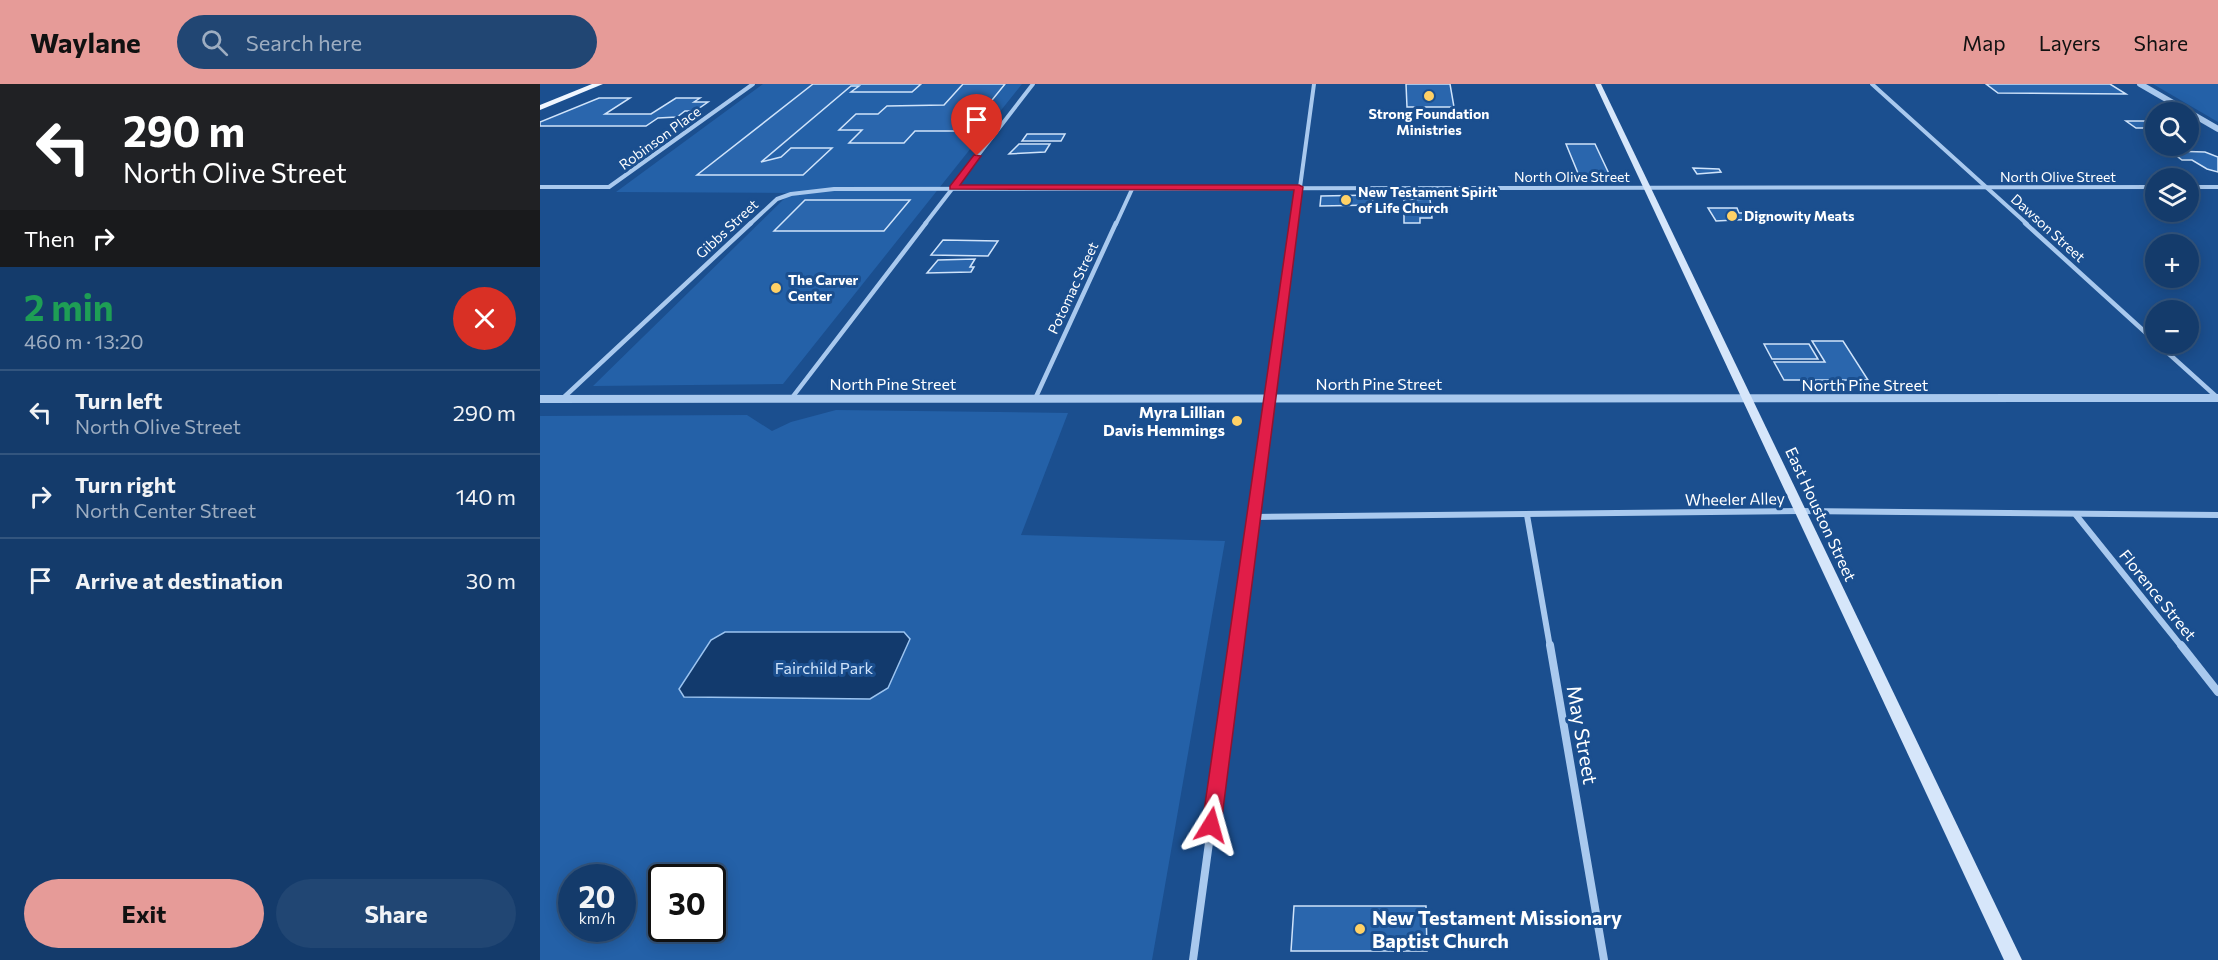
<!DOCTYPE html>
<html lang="en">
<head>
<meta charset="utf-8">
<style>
  body { margin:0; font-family:Commissioner,sans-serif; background:#214673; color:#f1f3f6; height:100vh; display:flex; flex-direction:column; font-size:22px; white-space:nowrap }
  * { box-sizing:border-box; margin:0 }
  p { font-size:20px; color:#9dadc1 }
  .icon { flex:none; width:33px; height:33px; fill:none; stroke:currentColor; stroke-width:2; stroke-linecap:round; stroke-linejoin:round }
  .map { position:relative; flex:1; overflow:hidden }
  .side { display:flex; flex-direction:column; background:#143b6b; width:540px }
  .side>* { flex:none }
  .banner { background:#202124; color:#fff; overflow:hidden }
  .tools { position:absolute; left:1605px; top:18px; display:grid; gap:12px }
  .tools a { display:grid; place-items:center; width:54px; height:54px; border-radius:50%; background:#143b6b; box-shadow:0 3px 15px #0003,0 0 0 2px #33557e; font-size:30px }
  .speed { position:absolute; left:18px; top:780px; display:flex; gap:12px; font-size:30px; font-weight:700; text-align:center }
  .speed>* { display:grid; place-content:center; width:78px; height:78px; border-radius:50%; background:#143b6b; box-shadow:0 3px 15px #0003,0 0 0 2px #33557e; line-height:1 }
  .speed small { font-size:15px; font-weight:400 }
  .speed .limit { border:3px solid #111; border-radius:9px; background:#fff; color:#111 }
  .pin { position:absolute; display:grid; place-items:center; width:51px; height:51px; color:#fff; margin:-62px -26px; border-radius:50% 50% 50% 0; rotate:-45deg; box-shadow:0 0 6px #0007 }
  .pin .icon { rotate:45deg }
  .me { position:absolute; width:66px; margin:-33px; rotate:8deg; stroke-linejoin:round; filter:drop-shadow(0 0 4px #0008) }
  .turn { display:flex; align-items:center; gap:21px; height:126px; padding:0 24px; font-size:27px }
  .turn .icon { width:78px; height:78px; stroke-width:2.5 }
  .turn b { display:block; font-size:42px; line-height:51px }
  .then { display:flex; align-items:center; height:57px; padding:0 24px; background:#0003; gap:12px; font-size:22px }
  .round { display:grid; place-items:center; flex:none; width:63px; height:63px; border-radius:32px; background:#214673 }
  .overview { display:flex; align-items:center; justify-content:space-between; height:102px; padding:0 24px }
  h1 { font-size:36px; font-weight:700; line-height:45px; color:#1e9e55 }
  .action { display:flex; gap:12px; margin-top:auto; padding:12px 24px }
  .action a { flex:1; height:69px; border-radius:36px; background:#e69b98; color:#111; font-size:24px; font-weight:700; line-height:69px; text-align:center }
  .action a+a { background:#214673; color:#f1f3f6 }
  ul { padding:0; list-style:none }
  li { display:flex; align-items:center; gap:18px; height:84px; padding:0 24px; border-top:2px solid #33557e }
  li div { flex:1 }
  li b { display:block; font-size:22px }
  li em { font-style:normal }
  header { display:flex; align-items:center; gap:36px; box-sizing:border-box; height:84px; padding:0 30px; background:#e69b98; color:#111 }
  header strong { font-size:28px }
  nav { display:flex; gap:33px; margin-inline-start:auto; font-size:21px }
  .search { width:420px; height:54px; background:#214673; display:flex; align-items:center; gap:15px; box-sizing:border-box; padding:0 21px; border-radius:33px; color:#9dadc1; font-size:22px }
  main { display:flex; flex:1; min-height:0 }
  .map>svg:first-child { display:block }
  .green { fill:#2461a8; fill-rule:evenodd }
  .water { fill:#123a6d; stroke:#9cc4f0; stroke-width:1.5 }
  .building { fill:#2a66ad; stroke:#cfe3fa; stroke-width:1.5 }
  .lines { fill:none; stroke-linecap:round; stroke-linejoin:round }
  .minor-far3 { stroke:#a9c9ee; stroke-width:4 }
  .minor-far2 { stroke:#a9c9ee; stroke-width:4.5 }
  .minor-far1 { stroke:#a9c9ee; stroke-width:6 }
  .minor { stroke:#a9c9ee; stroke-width:8 }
  .tertiary-far1 { stroke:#a9c9ee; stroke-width:6 }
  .tertiary { stroke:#a9c9ee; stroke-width:8 }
  .secondary { fill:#d6e6fa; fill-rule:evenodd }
  .primary { fill:#f0f6ff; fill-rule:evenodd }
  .route { fill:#e11d48; stroke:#92132f; stroke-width:1.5 }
  .poi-dot { fill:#ffd166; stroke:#1b4f8f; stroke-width:2 }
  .labels { text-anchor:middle; stroke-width:6; stroke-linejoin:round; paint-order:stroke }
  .far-poi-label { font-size:14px; font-weight:bold; fill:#fff; stroke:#1b4f8f; text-anchor:start }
  .far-street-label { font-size:14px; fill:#fff; stroke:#1b4f8f }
  .street-label { font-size:16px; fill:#fff; stroke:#1b4f8f }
  .poi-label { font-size:16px; font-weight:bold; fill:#fff; stroke:#1b4f8f; text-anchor:end }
  .park-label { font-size:16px; fill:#cfe3fa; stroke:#1b4f8f }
  .near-street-label { font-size:20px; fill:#fff; stroke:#1b4f8f }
  .near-poi-label { font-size:20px; font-weight:bold; fill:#fff; stroke:#1b4f8f; text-anchor:start }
</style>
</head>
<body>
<header>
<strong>Waylane</strong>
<div class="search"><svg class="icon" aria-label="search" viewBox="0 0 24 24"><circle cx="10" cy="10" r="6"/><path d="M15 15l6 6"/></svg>Search here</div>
<nav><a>Map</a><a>Layers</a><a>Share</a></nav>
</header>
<main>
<section class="side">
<div class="banner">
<div class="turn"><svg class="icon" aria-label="left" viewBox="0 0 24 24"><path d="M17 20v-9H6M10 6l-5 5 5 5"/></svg><div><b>290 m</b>North Olive Street</div></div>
<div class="then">Then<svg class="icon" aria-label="right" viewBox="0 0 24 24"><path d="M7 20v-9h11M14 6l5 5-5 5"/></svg></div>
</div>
<div class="overview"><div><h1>2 min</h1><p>460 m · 13:20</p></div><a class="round" style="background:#d93025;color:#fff"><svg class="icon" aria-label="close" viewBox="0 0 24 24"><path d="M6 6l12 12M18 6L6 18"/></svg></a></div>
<ul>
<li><svg class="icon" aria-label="left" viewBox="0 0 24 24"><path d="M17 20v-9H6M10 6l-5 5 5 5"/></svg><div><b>Turn left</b><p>North Olive Street</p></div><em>290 m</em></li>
<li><svg class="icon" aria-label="right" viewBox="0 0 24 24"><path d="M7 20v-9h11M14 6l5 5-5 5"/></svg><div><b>Turn right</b><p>North Center Street</p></div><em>140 m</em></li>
<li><svg class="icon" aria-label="arrive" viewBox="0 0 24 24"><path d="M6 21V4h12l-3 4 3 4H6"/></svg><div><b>Arrive at destination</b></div><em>30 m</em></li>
</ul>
<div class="action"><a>Exit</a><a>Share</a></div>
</section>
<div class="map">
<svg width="1678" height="876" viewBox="0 0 1678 876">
  <rect width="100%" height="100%" fill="#1b4f8f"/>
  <g class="green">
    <path d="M223,0H482L243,300L53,302L250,109L76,108Z"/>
    <path d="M1613,0H1678V38Z"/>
    <path d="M296,326L528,329L481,451L685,457L612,876H0V332L207,331L232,347L251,338ZM32,794H82V844H32ZM122,794H172V844H122Z"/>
  </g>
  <path class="water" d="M185,548H364L370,555L348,604L330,615L144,613L139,605L171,556Z"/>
  <g class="building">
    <path d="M273,0H381L372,8H311L319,2H311L221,78L241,73L251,64H292L263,91H157Z"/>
    <path d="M423,0H465L444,26H451L434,47H375L364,59H309L322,46H299L316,30H338L347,22L404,21Z"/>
    <path d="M866,0H910L914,23H867Z"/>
    <path d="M1446,0H1570L1586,10L1458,9Z"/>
    <path d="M59,14H90L65,30H111L136,14H160L154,18H168L155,27H145L137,33L118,34L106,42H0V38Z"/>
    <path d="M1586,37H1616V49L1608,44H1596Z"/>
    <path d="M487,50H525L521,57H482Z"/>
    <path d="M479,60H510L505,68L469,70Z"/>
    <path d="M1026,60H1055L1071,94H1040Z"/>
    <path d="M1630,67L1665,68L1678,73V88L1667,85L1652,76H1642Z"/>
    <path d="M1153,84L1179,85L1181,88L1157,90Z"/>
    <path d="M832,111L833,121L780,122L781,112Z"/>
    <path d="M890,115L892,134H880V139H864V116Z"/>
    <path d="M265,116H370L344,147H234Z"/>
    <path d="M1168,124H1197L1199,129H1210L1214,135L1176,137Z"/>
    <path d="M403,156L458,157L448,172L391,171Z"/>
    <path d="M435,175L430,183H434L431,188L387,189L398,176Z"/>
    <path d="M1272,257H1303L1328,296H1244L1234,278H1285Z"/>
    <path d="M1224,260H1269L1278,275H1232Z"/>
    <path d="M754,822H886L887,867H751Z"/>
  </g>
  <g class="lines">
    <g class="minor-far3">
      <path d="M1332,0L1487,140"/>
      <path d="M0,103H69L213,0"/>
      <path d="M1648,103H1678"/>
      <path d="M210,140L237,115L251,110L294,105L1616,103"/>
      <path d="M385,140L493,0"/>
      <path d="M576,140L593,103"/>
      <path d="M755,140L774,0"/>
    </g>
    <g class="minor-far2">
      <path d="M1485,139L1616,258"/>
      <path d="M1618,260L1678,314"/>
      <path d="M22,315L211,139"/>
      <path d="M251,315L386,139"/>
      <path d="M495,315L576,139"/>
      <path d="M729,323L755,139"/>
    </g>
    <g class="minor-far1">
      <path d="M987,431L1010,563"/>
      <path d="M1536,431L1642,563"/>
      <path d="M713,433L1260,427L1678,431"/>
      <path d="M696,563L730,322"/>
    </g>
    <g class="minor">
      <path d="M1010,561L1064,876"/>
      <path d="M1641,561L1678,608"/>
      <path d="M653,876L696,561"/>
    </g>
    <path class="tertiary-far1" d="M1600,0L1678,45"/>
    <path class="tertiary" d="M0,315L1678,314"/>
    <path class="secondary" d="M1055,0H1061L1482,876H1464Z"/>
    <path class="primary" d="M52,0H63L0,26V21Z"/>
  </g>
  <path class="route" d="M434,71L441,72L420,101H759L763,103L681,741L678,747L671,750L665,747L662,741L754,106L410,105V102Z"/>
  <g class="poi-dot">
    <circle cx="889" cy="12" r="6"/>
    <circle cx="806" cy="116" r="6"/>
    <circle cx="1192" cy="132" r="6"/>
    <circle cx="236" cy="204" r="6"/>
    <circle cx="697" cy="337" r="6"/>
    <circle cx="820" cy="845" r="6"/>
  </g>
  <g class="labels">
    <g class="far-poi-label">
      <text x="889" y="35" text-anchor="middle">Strong Foundation<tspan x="889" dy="16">Ministries</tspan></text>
      <text x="818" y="113">New Testament Spirit<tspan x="818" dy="16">of Life Church</tspan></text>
      <text x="1204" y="137">Dignowity Meats</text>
      <text x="248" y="201">The Carver<tspan x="248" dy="16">Center</tspan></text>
    </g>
    <g class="far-street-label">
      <text transform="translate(120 54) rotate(-36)" y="5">Robinson Place</text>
      <text x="1032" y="98">North Olive Street</text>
      <text x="1518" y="98">North Olive Street</text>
      <text transform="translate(1508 144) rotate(42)" y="5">Dawson Street</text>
      <text transform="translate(187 145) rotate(-43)" y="5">Gibbs Street</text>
      <text transform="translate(533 204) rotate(-65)" y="5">Potomac Street</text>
    </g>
    <g class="street-label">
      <text x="353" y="306">North Pine Street</text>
      <text x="839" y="306">North Pine Street</text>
      <text x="1325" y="307">North Pine Street</text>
      <text transform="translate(1195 415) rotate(-1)" y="6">Wheeler Alley</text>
      <text transform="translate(1281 430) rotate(65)" y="6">East Houston Street</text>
      <text transform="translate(1618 511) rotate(51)" y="6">Florence Street</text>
    </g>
    <g class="poi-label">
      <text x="685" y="334">Myra Lillian<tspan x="685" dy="18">Davis Hemmings</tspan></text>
    </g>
    <g class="park-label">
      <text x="284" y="590">Fairchild Park</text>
    </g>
    <g class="near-street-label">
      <text transform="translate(1042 651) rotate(80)" y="7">May Street</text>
    </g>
    <g class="near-poi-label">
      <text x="832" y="841">New Testament Missionary<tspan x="832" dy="23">Baptist Church</tspan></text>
    </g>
  </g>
</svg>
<div class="tools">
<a><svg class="icon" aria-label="search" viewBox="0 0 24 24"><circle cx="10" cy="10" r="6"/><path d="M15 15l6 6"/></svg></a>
<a><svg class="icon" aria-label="layers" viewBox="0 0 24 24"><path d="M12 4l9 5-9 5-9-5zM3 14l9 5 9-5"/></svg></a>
<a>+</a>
<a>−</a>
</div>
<div class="speed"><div>20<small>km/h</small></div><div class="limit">30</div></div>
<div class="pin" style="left:437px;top:72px;background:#d93025"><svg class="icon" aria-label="arrive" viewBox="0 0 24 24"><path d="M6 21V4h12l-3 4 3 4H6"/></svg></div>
<svg class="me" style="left:671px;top:741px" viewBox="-20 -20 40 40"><path d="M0-17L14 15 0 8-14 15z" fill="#e11d48" stroke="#fff" stroke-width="4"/></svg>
</div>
</main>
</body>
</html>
